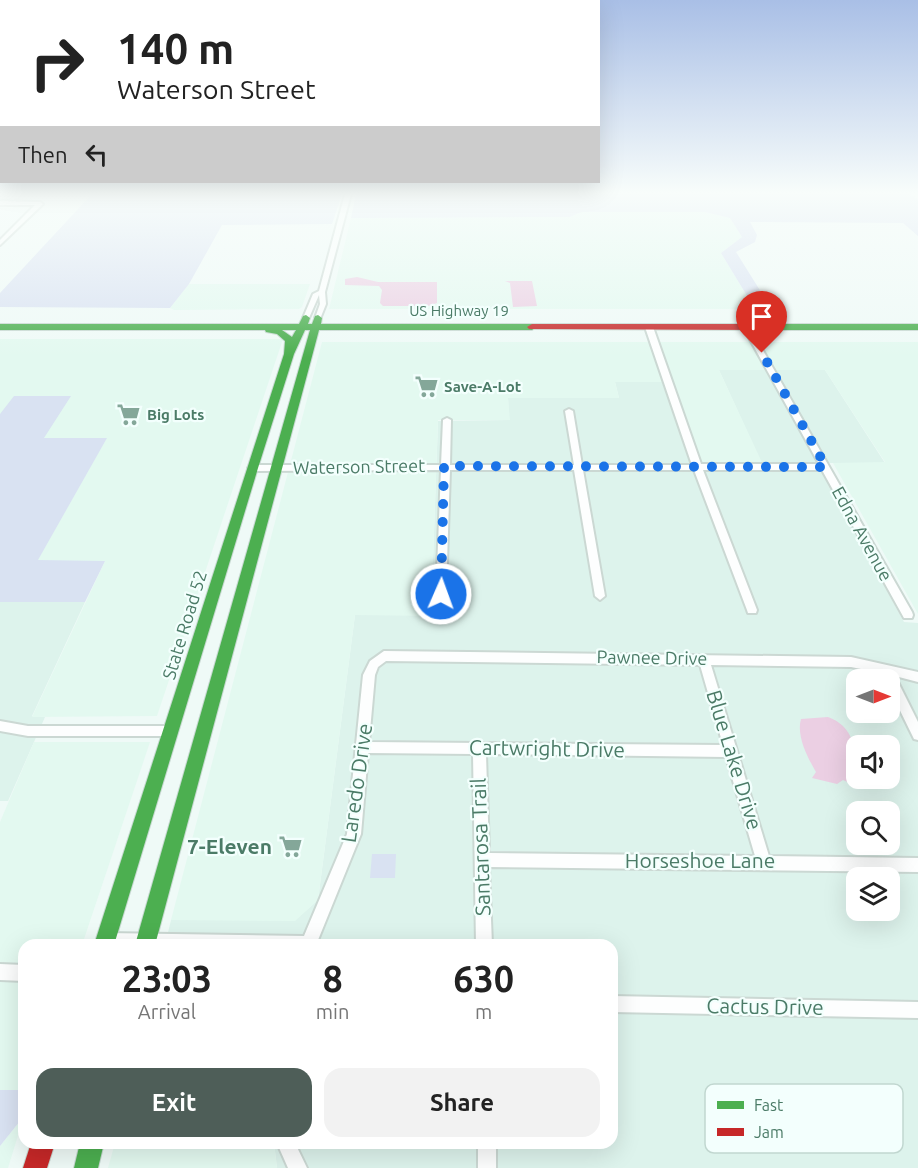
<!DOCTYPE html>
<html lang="en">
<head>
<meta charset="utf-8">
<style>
  body { margin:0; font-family:Ubuntu,sans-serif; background:#f2f2f2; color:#222; height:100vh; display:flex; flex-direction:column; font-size:22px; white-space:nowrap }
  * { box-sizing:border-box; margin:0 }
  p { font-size:20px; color:#767676 }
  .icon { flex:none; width:33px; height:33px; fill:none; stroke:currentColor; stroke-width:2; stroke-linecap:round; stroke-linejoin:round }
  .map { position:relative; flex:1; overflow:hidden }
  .drawer { position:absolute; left:18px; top:939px; width:600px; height:210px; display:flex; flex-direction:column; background:#fff; border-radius:18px; box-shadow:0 6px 24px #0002 }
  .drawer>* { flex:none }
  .guide { position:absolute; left:0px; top:0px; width:600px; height:183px; box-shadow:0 6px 24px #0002; background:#fff; color:#222; overflow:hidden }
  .needle { width:39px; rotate:90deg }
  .fabs { position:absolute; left:846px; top:669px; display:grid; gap:12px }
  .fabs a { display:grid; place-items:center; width:54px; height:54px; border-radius:12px; background:#fff; box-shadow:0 6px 24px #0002; font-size:30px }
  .pin { position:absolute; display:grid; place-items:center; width:51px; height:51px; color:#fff; margin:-62px -26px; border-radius:50% 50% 50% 0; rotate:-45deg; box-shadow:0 0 6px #0007 }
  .pin .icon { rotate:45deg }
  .me { position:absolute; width:66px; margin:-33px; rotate:2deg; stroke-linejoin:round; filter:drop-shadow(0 0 4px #0008) }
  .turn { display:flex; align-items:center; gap:21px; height:126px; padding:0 18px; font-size:27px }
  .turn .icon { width:78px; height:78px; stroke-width:2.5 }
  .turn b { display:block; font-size:42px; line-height:51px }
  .then { display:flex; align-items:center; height:57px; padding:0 18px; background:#0003; gap:12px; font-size:22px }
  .eta { display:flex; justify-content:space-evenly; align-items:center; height:102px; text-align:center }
  .eta b { font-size:36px; font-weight:700; line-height:42px }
  .button { display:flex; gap:12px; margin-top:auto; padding:12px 18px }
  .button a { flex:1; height:69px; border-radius:18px; background:#4e5e58; color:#fff; font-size:24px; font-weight:700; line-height:69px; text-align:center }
  .button a+a { background:#f2f2f2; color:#222 }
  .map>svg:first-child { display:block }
  .residential { fill:#ddf3ec; fill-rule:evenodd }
  .commercial { fill:#e3f9f0 }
  .green { fill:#d9e2f2 }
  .water { fill:#ebcfe3 }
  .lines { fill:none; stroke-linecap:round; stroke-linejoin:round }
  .street-casing { stroke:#cbd8d3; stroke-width:4 }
  .fast-casing { stroke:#c8d9d2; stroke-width:2 }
  .jam-casing { stroke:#c8d9d2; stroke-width:2 }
  .street { fill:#fdfefe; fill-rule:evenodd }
  .fast { fill:#4caf50; fill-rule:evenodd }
  .jam { fill:#c62828; fill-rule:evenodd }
  .route { stroke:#1a73e8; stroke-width:10; stroke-dasharray:0 18 }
  .labels { text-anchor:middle; stroke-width:4.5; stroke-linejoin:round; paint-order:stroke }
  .far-street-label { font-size:15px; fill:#4b7b67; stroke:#f3fffd }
  .far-poi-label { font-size:15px; font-weight:bold; fill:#4b7b67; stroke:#f3fffd; text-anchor:start }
  .street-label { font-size:18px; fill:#4b7b67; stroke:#f3fffd }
  .near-street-label { font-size:21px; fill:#4b7b67; stroke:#f3fffd }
  .near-poi-label { font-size:21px; font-weight:bold; fill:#4b7b67; stroke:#f3fffd; text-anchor:end }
  .key { fill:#f3fffd; stroke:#c1d7d0; stroke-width:1.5 }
  .key-label { font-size:16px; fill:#4b7b67 }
</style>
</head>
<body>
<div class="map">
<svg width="918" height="1168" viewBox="0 0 918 1168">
  <rect width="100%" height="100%" fill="#effaf7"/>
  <g class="residential">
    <path d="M719,370H825L885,463H817L904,622L918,623V1168H277L274,1143H612V945H165L171,920H295L318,900L355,615H431L438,421L509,420L508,398H619L615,382H662L693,471H765ZM856,680H890V712H856ZM856,746H890V778H856ZM856,812H890V844H856ZM856,878H890V910H856Z"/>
    <path d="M0,602H85L32,716L45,717L8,801H0Z"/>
  </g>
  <g class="commercial">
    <path d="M581,212H705L730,218L742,237L721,253L755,309H329L351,218L570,217Z"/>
    <path d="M189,284H310L302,307L299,309L174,310L170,308Z"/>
    <path d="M0,339H283L157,716L32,717L105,561H37L106,439L43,438L70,396L0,414Z"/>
    <path d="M322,342H918V614L833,463L885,462L825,370H719L766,471H693L662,382H615L619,398H508L510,420H438L431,616L355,615L318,900L295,921L171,920Z"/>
    <path d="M34,742H150L82,945H24V1090H0V822Z"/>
    <path d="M24,1116L8,1168H0V1146Z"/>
    <path d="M115,1143H274L277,1168H108Z"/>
  </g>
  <g class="green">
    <path d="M92,194H342L332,224L222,225L189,284L170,308L0,307V293Z"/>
    <path d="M356,194H910L918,200V236L903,223L750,222L757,235L755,242L736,252L771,308L755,309L721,253L742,237L730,218L705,212H581L570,217L351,218Z"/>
    <path d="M14,396H71L44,438H107L38,560L105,561L85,602H0V414Z"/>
    <path d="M372,854H396L395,878H370Z"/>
    <path d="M0,1090H24V1116L0,1146Z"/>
  </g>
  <g class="water">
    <path d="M357,277L378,282H437V303L428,306H383L380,303L382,290L379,286L345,285V279Z"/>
    <path d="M505,281H532L537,306L513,307L510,283Z"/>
    <path d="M828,717C856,727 856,753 856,778L864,779L865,784L854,785L843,780L837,784L812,778L816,772C808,758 796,736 801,719Z"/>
  </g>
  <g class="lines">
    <defs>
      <g id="street">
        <path d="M345,194H351L325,292L326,304L320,319H316L315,318L320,304L319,295L309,318L304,319L303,318L313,294L319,291Z"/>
        <path d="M0,201L40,202L43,204L0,245V240L35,205H0Z"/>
        <path d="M649,325L653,327L701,464H819L743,327L749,326L912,612L913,615L912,618H904L822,470H703L757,610L756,613H748L747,610L694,470H583L605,596L600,600L595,596L574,470H450L446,594L441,598L436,594L441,470L252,471L248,468L252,465H441L443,420L447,418L451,420L450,465H574L565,411L569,409L573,411L582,465H692L645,327Z"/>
        <path d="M384,651L851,657L918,672V682L895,676L918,722V740L914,739L890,690V680H884L881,673L851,667L711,665L769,856L918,858V872L489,867L492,945H476L473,754L368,753L361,834L316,945H99L97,941L100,936L105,933L304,936L347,834L363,675L370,661ZM386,661L700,665L723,745L369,742L375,675L378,667ZM486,754L726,757L755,856L489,853Z"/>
        <path d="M0,721L28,726H171L175,727L177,731L175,735L171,736H28L0,731Z"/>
        <path d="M0,964L24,965V981L0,980Z"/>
        <path d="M612,996L918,1002V1018L612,1012Z"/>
        <path d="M277,1143H295L307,1168H288Z"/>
        <rect x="478" y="1143" width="18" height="25"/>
      </g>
      <g id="fast">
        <path d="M306,315L310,318L308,324H312L315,316L318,315L322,318L321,324H532L537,327L532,330H319L155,945H135L310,330H305L294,354L258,468L114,945H94L284,354L285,341L277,334L266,332L265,330H0V324H299L303,316ZM282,330H296L292,337Z"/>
        <path d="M918,324V330H775L770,327L775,324Z"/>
        <path d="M80,1143H104L98,1168H74Z"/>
      </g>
      <g id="jam">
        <path d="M532,324H775L780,327L775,330L529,329L527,327Z"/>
        <path d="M31,1143H55L47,1168H23Z"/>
      </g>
    </defs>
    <use href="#street" class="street-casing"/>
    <use href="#fast" class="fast-casing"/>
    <use href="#jam" class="jam-casing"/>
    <use href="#street" class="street"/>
    <use href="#fast" class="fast"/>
    <use href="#jam" class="jam"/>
  </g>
  <linearGradient id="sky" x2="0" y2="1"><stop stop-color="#a9bfe6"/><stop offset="0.54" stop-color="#f8fdfb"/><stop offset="1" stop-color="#f8fdfb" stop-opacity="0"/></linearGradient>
  <rect width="918" height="357" fill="url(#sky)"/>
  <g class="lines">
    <path class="route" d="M441,594L444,466L826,467L762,353"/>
  </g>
  <defs>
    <symbol id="supermarket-bare" viewBox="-9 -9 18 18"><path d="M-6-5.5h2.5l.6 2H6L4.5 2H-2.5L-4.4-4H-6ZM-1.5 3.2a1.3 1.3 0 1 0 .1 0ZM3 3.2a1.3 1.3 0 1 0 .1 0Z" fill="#84a799" stroke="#f3fffd" stroke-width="2.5" paint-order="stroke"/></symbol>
  </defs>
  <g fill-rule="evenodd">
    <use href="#supermarket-bare" x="410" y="370" width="33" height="33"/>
    <use href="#supermarket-bare" x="112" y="398" width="33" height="33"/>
    <use href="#supermarket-bare" x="274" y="830" width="33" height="33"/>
  </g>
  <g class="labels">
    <g class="far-street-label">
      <text x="459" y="316">US Highway 19</text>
    </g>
    <g class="far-poi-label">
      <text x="444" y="392">Save-A-Lot</text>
      <text x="147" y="420">Big Lots</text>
    </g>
    <g class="street-label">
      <text transform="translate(359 467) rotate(-1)" y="6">Waterson Street</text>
      <text transform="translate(862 534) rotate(61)" y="6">Edna Avenue</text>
      <text transform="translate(185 625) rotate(-73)" y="6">State Road 52</text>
      <text transform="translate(652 658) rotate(1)" y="6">Pawnee Drive</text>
    </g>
    <g class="near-street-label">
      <text transform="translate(547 749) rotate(1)" y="7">Cartwright Drive</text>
      <text transform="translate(734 760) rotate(73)" y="7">Blue Lake Drive</text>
      <text transform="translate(357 783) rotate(-82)" y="7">Laredo Drive</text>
      <text transform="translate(481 847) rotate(-92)" y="7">Santarosa Trail</text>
      <text x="700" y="868">Horseshoe Lane</text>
      <text transform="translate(765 1007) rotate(1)" y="7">Cactus Drive</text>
    </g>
    <g class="near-poi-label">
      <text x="272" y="854">7-Eleven</text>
    </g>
  </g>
  <rect x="705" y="1084" width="198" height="69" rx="9" class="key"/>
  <rect x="717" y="1101" width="27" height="8" fill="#4caf50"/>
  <rect x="717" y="1128" width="27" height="8" fill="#c62828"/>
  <g class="key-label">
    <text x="754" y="1111">Fast</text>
    <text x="754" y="1138">Jam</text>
  </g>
</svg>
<div class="fabs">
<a><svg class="needle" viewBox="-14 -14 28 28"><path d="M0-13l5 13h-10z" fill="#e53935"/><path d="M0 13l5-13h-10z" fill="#767676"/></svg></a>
<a><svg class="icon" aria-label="sound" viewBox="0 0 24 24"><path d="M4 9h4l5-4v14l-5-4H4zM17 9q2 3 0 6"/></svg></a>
<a><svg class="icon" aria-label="search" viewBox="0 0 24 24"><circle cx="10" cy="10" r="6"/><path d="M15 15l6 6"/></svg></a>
<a><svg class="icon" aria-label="layers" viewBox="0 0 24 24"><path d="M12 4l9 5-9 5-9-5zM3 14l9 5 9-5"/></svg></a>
</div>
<div class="pin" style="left:762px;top:353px;background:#d93025"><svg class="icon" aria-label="arrive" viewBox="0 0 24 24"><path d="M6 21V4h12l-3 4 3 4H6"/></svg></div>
<svg class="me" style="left:441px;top:594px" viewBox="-20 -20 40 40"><circle r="17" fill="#1a73e8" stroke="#fff" stroke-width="3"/><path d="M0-11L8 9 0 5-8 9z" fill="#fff"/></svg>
<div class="guide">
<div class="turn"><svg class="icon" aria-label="right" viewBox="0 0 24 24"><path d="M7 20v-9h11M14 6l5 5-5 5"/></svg><div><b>140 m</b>Waterson Street</div></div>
<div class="then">Then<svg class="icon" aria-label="left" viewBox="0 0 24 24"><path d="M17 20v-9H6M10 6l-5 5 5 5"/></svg></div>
</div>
<section class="drawer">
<div class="eta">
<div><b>23:03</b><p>Arrival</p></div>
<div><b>8</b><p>min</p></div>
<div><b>630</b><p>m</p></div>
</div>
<div class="button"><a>Exit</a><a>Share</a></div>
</section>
</div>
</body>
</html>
